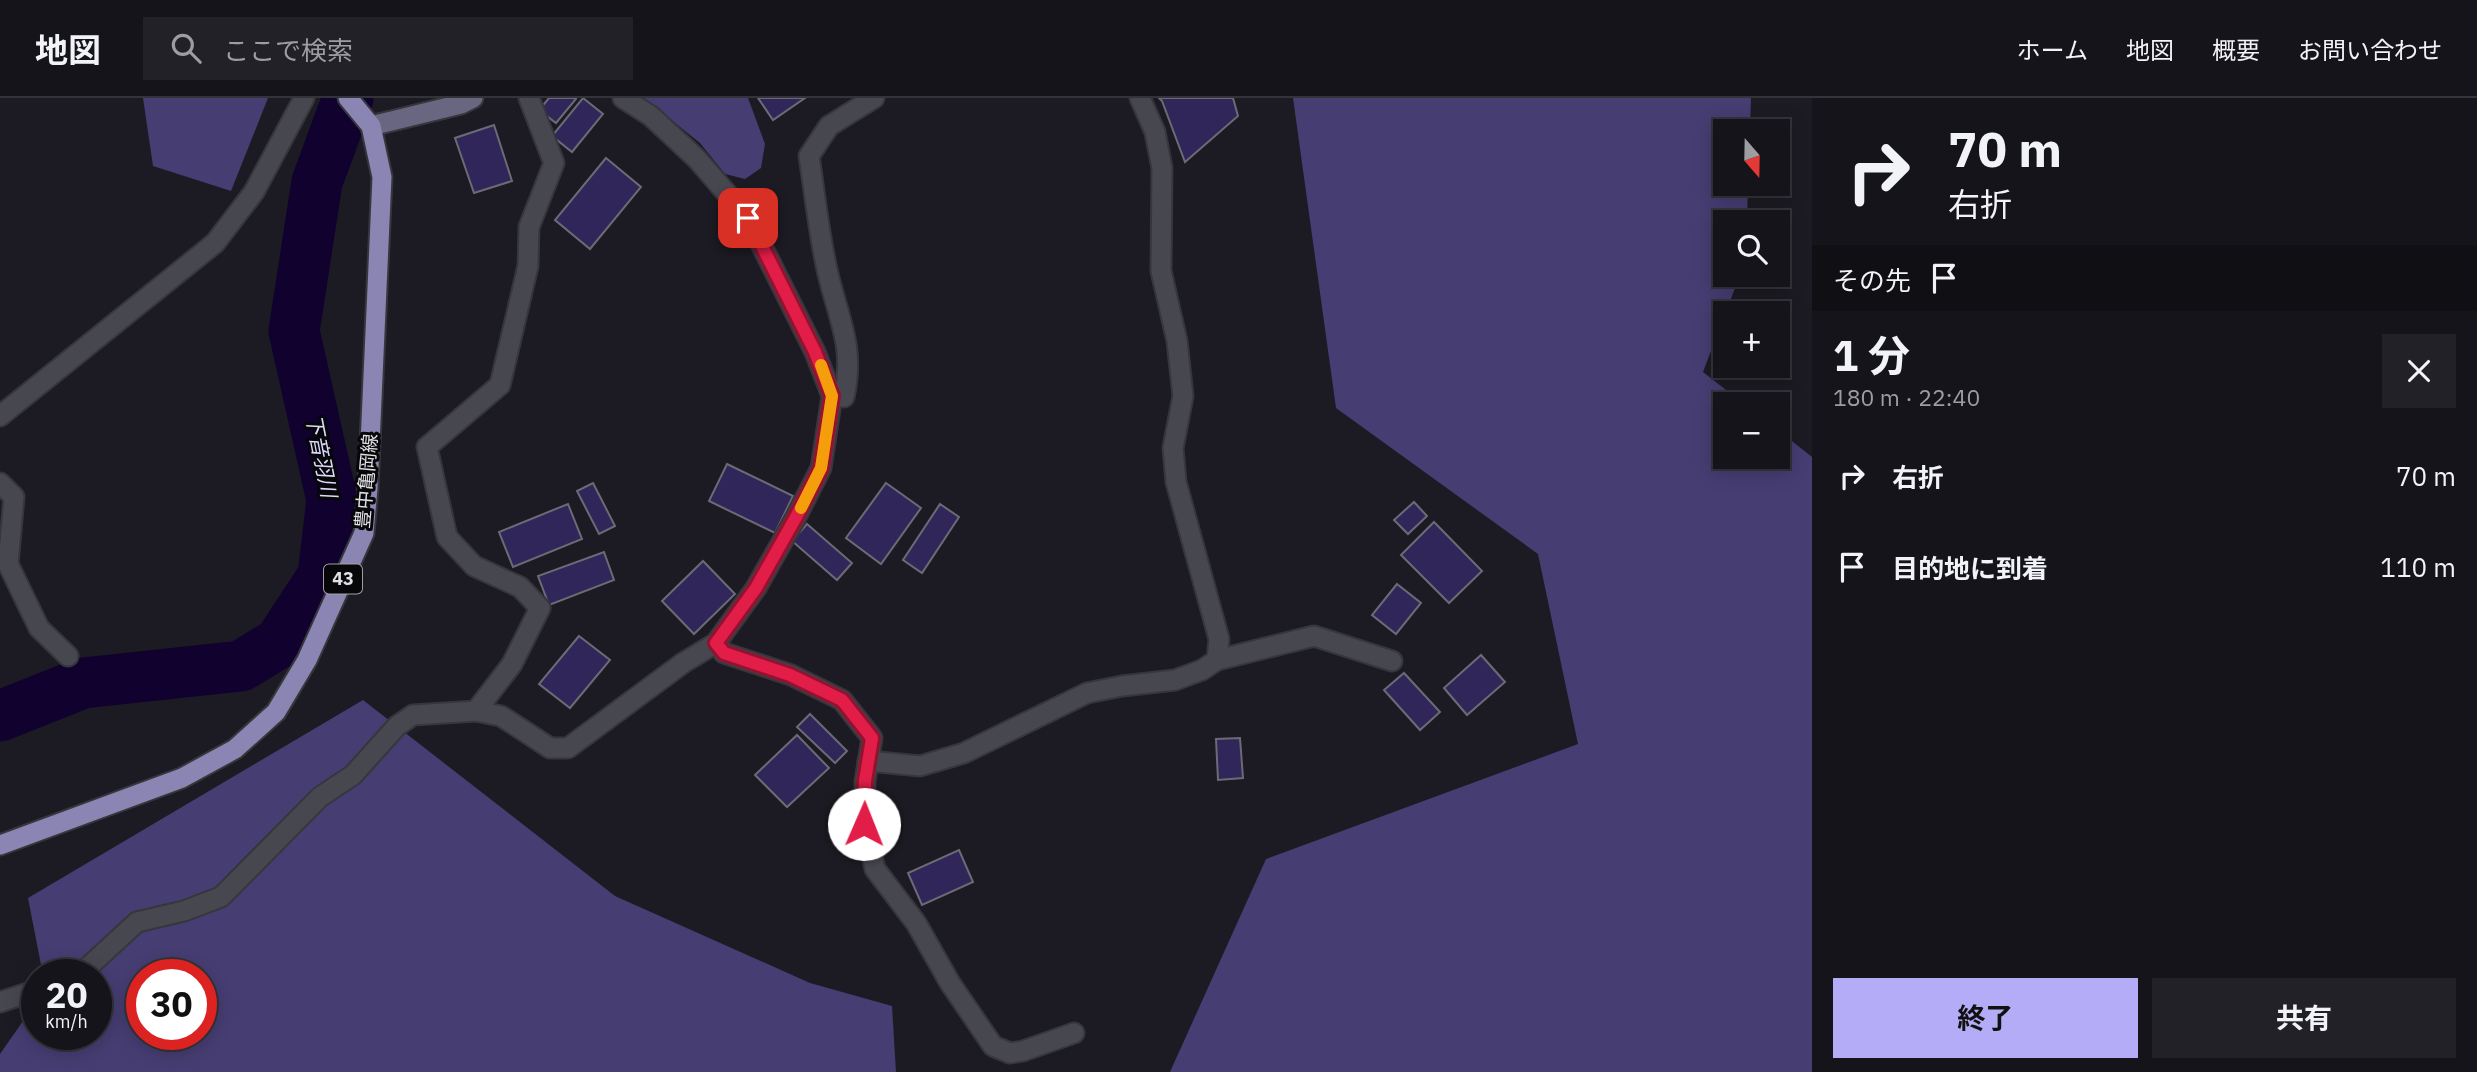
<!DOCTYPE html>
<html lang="ja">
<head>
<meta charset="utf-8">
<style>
  body { margin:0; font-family:"IBM Plex Sans","Noto Sans JP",sans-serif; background:#222127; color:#f1f3f6; height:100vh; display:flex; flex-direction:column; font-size:26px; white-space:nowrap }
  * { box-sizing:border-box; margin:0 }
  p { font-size:23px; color:#9d9ea2 }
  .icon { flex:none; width:38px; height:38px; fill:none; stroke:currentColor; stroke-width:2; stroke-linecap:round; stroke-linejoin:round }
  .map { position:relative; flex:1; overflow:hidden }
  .sheet { display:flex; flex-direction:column; background:#15141a; width:665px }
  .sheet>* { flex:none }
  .banner { background:#15141a; color:#f1f3f6; overflow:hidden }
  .needle { width:46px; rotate:160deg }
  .controls { position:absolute; left:1713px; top:21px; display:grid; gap:14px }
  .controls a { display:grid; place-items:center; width:77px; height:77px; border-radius:0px; background:#15141a; box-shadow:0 4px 18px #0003,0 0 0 2px #343339; font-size:35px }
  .speed { position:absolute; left:21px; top:861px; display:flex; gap:14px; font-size:35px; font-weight:700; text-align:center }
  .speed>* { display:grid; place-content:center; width:91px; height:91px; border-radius:50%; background:#15141a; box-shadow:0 4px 18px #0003,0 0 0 2px #343339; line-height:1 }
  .speed small { font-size:18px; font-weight:400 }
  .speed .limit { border:10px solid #d22; background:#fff; color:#111 }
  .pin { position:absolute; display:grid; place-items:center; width:60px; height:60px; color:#fff; margin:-30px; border-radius:14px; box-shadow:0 4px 10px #0006 }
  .me { position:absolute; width:77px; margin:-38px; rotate:1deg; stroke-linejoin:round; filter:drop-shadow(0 0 5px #0008) }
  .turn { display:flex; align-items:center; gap:24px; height:147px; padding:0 21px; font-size:32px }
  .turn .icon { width:91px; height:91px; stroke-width:2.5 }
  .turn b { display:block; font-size:49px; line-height:60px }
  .then { display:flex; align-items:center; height:66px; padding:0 21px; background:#0003; gap:14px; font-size:26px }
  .round { display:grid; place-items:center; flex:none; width:74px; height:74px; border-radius:0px; background:#222127 }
  .summary { display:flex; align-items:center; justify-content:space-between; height:119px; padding:0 21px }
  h1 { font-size:42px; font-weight:700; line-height:52px }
  .action { display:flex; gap:14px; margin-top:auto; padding:14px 21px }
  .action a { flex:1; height:80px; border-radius:0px; background:#b5acf8; color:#111; font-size:28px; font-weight:700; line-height:80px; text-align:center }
  .action a+a { background:#222127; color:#f1f3f6 }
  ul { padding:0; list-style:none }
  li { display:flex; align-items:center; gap:21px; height:91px; padding:0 21px }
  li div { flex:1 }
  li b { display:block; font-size:26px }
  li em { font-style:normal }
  header { display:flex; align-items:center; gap:42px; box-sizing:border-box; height:98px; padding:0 35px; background:#15141a; border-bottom:2px solid #343339 }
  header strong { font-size:33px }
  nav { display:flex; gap:38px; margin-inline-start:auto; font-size:24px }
  .search { width:490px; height:63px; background:#222127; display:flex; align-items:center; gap:18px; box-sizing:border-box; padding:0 24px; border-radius:0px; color:#9d9ea2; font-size:26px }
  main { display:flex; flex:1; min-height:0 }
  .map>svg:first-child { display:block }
  .forest { fill:#463d72; fill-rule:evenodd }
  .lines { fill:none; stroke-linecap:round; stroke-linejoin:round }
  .river { stroke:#10012f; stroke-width:51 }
  .building { fill:#302659; stroke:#6b6b75; stroke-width:2 }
  .minor-casing { stroke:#36363c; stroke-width:23 }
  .secondary-casing { stroke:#36363c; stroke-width:23 }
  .primary-casing { stroke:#36363c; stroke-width:23 }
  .minor { stroke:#474750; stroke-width:19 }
  .secondary { stroke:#696681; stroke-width:19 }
  .primary { stroke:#8a85b2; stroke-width:19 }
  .route-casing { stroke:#92132f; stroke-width:18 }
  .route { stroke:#e11d48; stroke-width:12 }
  .slow { stroke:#f59e0b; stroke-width:12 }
  .labels { text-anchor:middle; stroke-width:6; stroke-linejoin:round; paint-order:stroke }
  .shield { fill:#070609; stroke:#9f9fa3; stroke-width:2 }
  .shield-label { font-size:18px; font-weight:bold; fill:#e0e0e5 }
  .street-label { font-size:19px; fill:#e0e0e5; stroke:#070609 }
  .water-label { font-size:21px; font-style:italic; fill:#dcd9fc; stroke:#070609 }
</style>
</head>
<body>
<header>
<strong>地図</strong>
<div class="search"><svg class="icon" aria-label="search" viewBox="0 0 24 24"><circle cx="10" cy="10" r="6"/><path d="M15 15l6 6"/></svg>ここで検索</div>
<nav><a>ホーム</a><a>地図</a><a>概要</a><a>お問い合わせ</a></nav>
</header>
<main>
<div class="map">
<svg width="1812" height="974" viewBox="0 0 1812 974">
  <rect width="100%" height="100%" fill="#1c1b23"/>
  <g class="forest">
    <path d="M143,0H268L231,93L153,68Z"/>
    <path d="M644,0H748L765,46L761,70L745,81L725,76L700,45Z"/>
    <path d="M1293,0H1751L1750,33H1726V86H1748L1747,124H1726V177H1740L1703,274L1744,306H1726V359H1778V332L1812,359V974H1170L1266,761L1578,646L1538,456L1336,310Z"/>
    <path d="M363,602L615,798L810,885L892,908L896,974H0V956L37,903V936H96V877H43L28,800ZM142,877H201V936H142Z"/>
  </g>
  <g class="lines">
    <path class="river" d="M0,618L83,585L241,568L279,545L323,478L332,402L294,233L317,84L348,0"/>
  </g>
  <g class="building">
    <path d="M549,0H576V1L556,25L539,12Z"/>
    <path d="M583,0L603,16L572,54L552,38Z"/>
    <path d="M758,0H805L773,22Z"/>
    <path d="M1159,0H1233L1238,18L1185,64L1162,3Z"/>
    <path d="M494,27L512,83L474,95L455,40Z"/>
    <path d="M606,60L641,89L590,151L555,122Z"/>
    <path d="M727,366L793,398L775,435L709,403Z"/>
    <path d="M593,385L615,428L599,436L577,393Z"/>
    <path d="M886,385L921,410L881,466L846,440Z"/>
    <path d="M1414,404L1427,418L1408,436L1394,422Z"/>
    <path d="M568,406L582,441L513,469L499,434Z"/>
    <path d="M940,406L959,419L922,475L903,462Z"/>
    <path d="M1434,424L1482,473L1449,505L1401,457Z"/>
    <path d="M807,426L852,465L837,482L792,443Z"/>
    <path d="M604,454L614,482L549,507L538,478Z"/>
    <path d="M703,463L735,496L694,536L662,503Z"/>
    <path d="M1397,486L1421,505L1396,536L1372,517Z"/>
    <path d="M579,538L610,562L570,610L539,586Z"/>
    <path d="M1481,557L1505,584L1467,617L1444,590Z"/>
    <path d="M1404,575L1440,614L1420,632L1384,592Z"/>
    <path d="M810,616L847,653L835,665L797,629Z"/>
    <path d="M797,637L829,670L787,709L755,677Z"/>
    <path d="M1240,640L1243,680L1218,682L1216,641Z"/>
    <path d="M959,752L973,784L922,807L908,775Z"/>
  </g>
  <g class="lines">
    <defs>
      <g id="minor">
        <path d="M623,0L651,18L697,61L748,120L815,254L832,298L821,370L796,419L756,490L716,545L724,555L791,577L842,602L872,640L865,683V726L875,771L916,825L950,885L993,948L1010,955L1023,953L1074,935"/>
        <path d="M832,298L844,299C855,250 839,222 828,176C819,138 815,97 809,58L829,28L874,0"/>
        <path d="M0,318L215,145L254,94L304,0"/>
        <path d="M0,385L14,399L8,466L39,530L68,558"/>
        <path d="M1217,562L1314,538L1392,563"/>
        <path d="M476,613L512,566L540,510L520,489L474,468L447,439L427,349L500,287L528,168L529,129L554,65L529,0"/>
        <path d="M868,663L920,668L964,655L1087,595L1122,588L1175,582L1202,572L1217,562L1219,541L1176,384L1173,350L1183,298L1177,243L1161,173L1162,70L1155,34L1140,0"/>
        <path d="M73,877L86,871L137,824L184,813L221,799L320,699L353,677L397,628L413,617L476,613L501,618L550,650H568L683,565L716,545"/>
        <path d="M0,904L37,892"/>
      </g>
      <path id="secondary" d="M371,28L461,6L473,0"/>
      <path id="primary" d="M0,747L182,680L235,651L276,614L307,562L364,435L368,390L382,79L371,28L348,0"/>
    </defs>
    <use href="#minor" class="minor-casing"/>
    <use href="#secondary" class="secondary-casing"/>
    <use href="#primary" class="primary-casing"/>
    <use href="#minor" class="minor"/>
    <use href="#secondary" class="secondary"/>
    <use href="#primary" class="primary"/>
  </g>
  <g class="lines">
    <defs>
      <path id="route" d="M748,120L815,254L832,298L821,370L796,419L756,490L716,545L724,555L790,577L842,602L872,640L865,683L864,726"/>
    </defs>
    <use href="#route" class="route-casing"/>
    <use href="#route" class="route"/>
    <path class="slow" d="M801,410L821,370L832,298L821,267"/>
  </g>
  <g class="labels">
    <rect class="shield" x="324" y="466.5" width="38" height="29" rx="5"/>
    <g class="shield-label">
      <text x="343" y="487">43</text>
    </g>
    <g class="street-label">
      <text transform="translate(366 383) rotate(-85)" y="7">豊中亀岡線</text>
    </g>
    <g class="water-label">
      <text transform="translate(321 358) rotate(79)" y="7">下音羽川</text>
    </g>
  </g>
</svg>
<div class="controls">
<a><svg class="needle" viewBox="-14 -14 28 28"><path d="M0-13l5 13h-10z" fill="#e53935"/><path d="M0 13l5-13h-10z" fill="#9d9ea2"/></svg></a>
<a><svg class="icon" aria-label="search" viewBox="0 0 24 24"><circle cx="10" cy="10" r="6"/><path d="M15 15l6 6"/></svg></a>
<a>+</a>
<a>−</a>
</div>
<div class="speed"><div>20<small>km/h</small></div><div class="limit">30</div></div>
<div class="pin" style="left:748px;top:120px;background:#d93025"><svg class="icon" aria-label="arrive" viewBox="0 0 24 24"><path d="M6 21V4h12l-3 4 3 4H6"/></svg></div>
<svg class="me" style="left:864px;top:726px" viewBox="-20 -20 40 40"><circle r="19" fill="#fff"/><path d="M0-13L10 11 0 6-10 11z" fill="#e11d48"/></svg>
</div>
<section class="sheet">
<div class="banner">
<div class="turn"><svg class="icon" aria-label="right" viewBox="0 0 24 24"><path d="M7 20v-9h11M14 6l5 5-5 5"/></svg><div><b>70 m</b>右折</div></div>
<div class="then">その先<svg class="icon" aria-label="arrive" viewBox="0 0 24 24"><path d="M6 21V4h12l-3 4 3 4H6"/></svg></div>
</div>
<div class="summary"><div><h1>1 分</h1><p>180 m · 22:40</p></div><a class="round"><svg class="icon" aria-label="close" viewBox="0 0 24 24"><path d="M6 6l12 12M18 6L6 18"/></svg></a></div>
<ul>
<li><svg class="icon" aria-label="right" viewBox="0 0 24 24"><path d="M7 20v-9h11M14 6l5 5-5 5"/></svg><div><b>右折</b></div><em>70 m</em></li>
<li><svg class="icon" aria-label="arrive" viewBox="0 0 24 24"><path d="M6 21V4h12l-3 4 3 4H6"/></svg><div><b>目的地に到着</b></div><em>110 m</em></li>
</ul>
<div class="action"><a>終了</a><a>共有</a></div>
</section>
</main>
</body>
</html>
